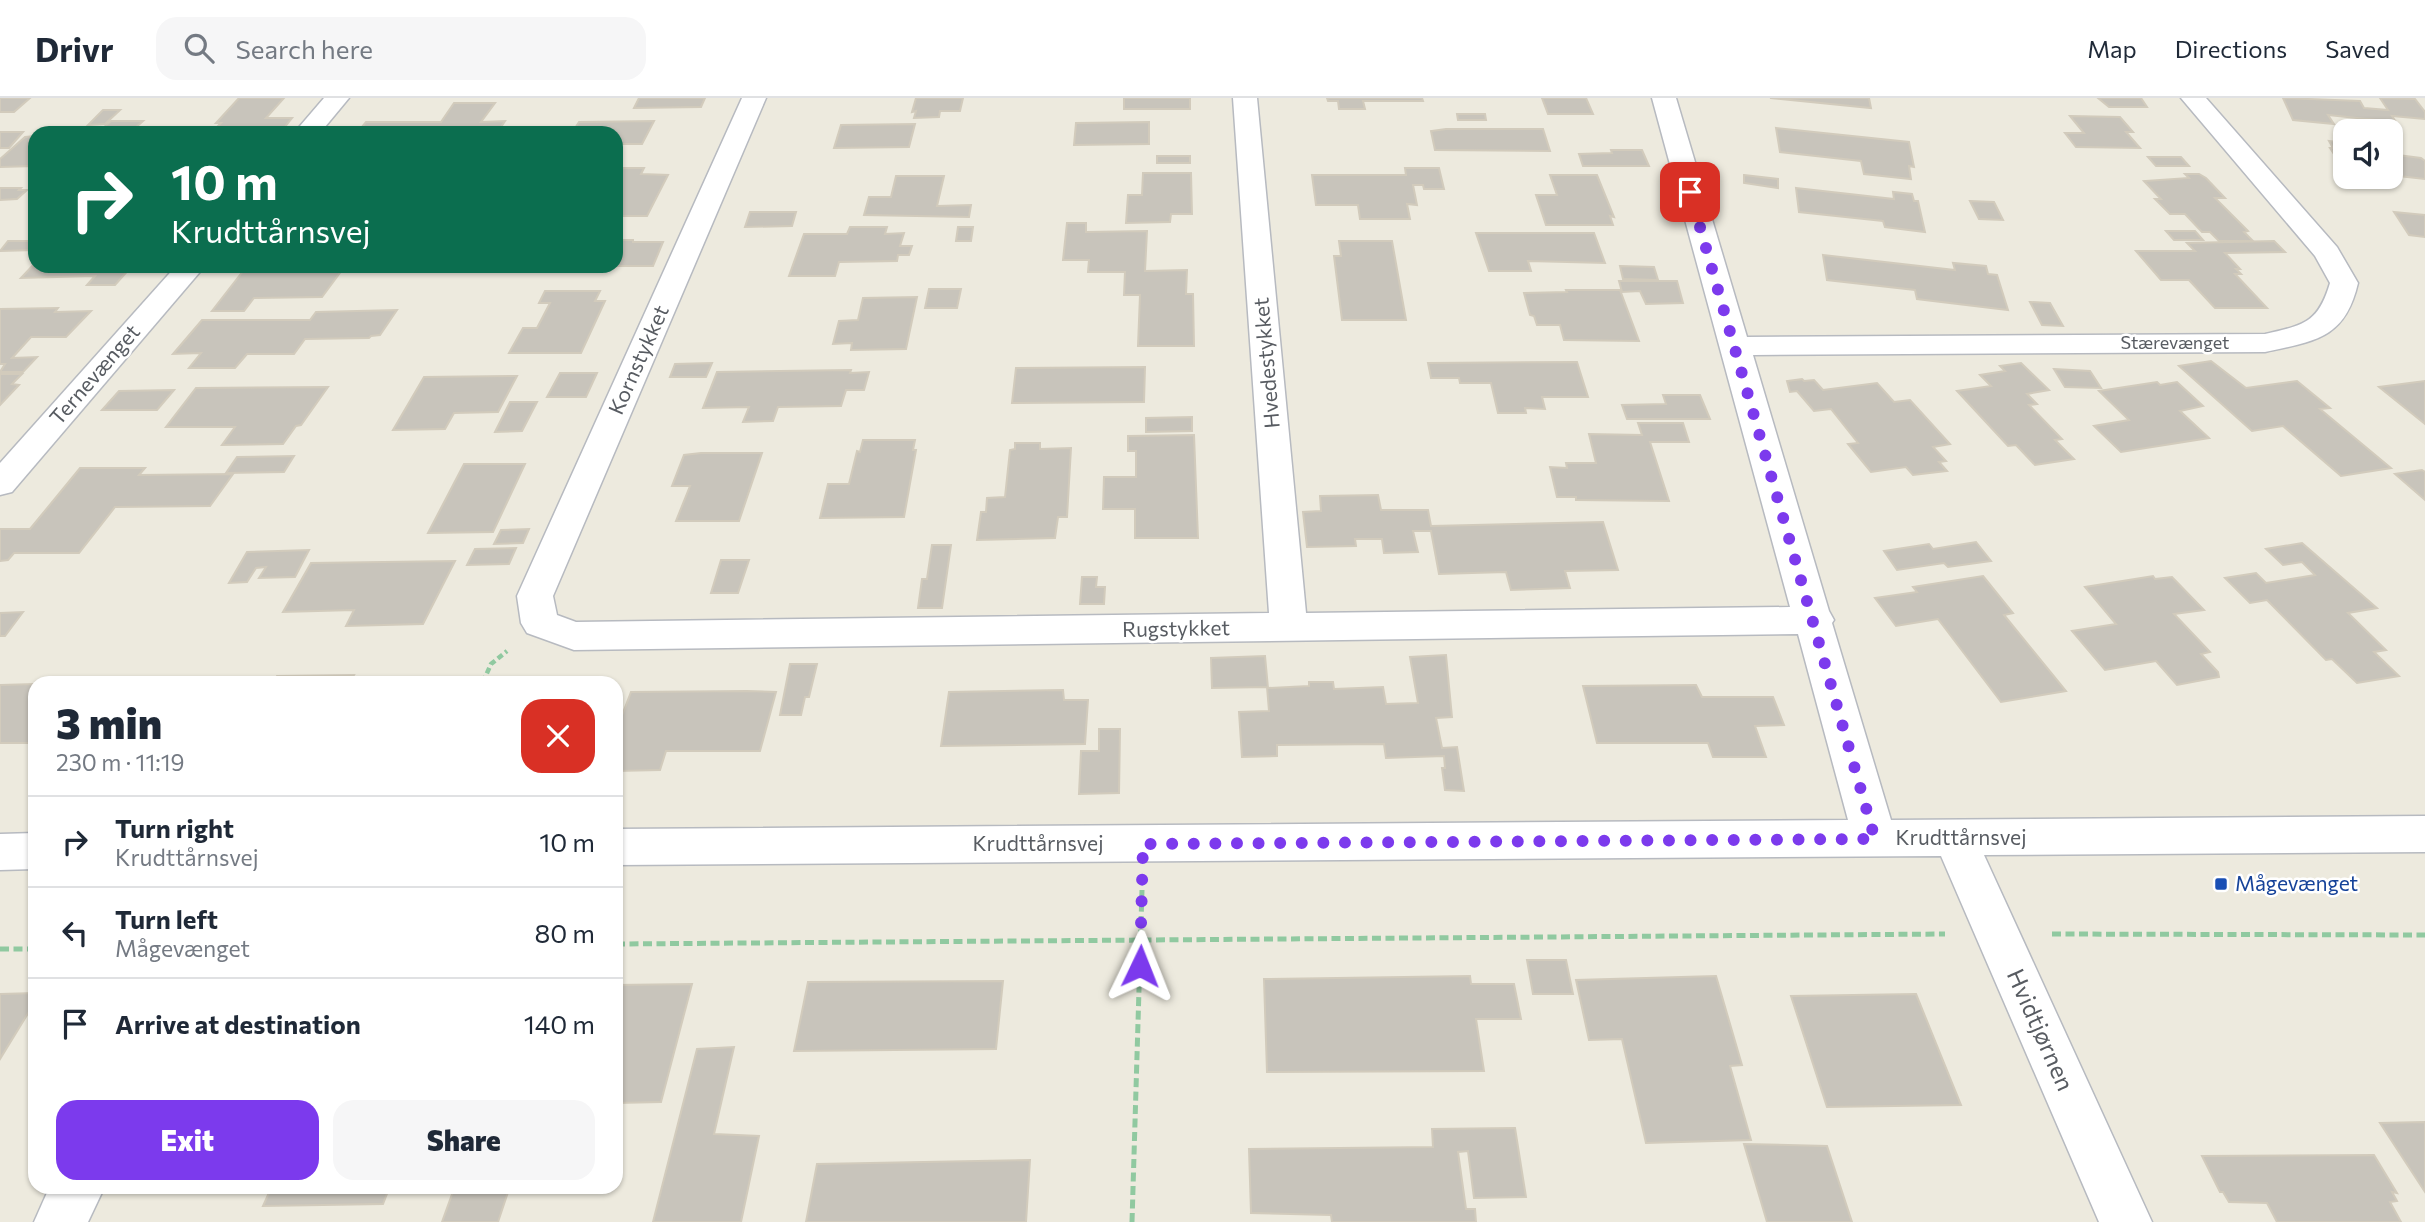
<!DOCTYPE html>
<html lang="en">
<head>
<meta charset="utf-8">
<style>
  body { margin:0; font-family:Commissioner,sans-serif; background:#f6f6f7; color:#1f2937; height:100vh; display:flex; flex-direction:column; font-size:26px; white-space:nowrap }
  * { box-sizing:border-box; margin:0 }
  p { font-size:23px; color:#747a83 }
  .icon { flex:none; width:38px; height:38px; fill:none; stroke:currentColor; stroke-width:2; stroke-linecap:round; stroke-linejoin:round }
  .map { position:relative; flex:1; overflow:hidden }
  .sheet { position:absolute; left:28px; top:578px; width:595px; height:518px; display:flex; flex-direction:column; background:#fff; border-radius:21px; box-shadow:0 2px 5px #0004 }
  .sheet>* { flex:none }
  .top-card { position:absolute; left:28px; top:28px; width:595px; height:147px; border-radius:21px; box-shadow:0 2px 5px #0004; background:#0b6e4f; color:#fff; overflow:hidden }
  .fabs { position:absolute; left:2333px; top:21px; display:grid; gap:14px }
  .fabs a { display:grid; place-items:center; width:70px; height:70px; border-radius:14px; background:#fff; box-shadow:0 2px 5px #0004; font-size:35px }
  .pin { position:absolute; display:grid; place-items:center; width:60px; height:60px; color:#fff; margin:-30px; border-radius:14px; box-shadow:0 4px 10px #0006 }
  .me { position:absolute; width:77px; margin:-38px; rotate:2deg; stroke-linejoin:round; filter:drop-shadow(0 0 5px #0008) }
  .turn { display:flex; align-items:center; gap:24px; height:147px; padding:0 28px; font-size:32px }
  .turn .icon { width:91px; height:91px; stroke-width:2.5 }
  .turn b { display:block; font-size:49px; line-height:60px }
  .round { display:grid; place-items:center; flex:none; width:74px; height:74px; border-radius:21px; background:#f6f6f7 }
  .summary { display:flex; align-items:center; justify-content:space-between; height:119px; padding:0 28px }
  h1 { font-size:42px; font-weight:800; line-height:52px }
  .action { display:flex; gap:14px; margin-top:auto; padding:14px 28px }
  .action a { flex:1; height:80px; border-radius:21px; background:#7c3aed; color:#fff; font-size:28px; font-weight:800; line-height:80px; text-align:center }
  .action a+a { background:#f6f6f7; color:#1f2937 }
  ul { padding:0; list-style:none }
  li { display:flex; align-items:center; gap:21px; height:91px; padding:0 28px; border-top:2px solid #e0e1e3 }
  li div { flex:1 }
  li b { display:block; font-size:26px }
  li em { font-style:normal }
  header { display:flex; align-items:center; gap:42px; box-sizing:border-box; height:98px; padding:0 35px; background:#fff; border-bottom:2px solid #e0e1e3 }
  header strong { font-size:33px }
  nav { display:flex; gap:38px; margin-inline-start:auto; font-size:24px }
  .search { width:490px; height:63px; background:#f6f6f7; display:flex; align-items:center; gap:18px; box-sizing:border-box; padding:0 24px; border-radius:21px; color:#747a83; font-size:26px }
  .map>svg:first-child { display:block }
  .building { fill:#c8c4bb; stroke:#d2cbbc; stroke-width:2 }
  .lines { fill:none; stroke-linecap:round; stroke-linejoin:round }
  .minor-casing { stroke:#b7bac0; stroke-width:3 }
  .path-far1 { stroke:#90c9a0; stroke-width:4.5; stroke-dasharray:6 3.5; stroke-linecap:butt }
  .path { stroke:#90c9a0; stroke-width:5; stroke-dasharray:9 4.5; stroke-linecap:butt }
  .minor { fill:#fff; fill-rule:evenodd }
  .route { stroke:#7c3aed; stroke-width:12; stroke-dasharray:0 21.6 }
  .transit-dot { fill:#1a4fb4; stroke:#fff; stroke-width:2.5 }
  .labels { text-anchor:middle; stroke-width:5; stroke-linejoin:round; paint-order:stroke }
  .far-street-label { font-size:18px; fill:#585c62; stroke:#fff }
  .street-label { font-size:21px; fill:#585c62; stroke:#fff }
  .transit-label { font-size:21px; fill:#164399; stroke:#fff; text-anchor:start }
  .near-street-label { font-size:24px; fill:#585c62; stroke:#fff }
</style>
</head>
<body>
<header>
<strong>Drivr</strong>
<div class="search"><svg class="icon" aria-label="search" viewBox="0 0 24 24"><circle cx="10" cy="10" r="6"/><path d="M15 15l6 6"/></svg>Search here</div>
<nav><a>Map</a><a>Directions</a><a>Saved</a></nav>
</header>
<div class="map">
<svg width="2425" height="1124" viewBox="0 0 2425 1124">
  <rect width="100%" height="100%" fill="#edeade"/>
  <g class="building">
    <path d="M0,0H30L14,14H0Z"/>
    <path d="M239,0H284L266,20H292L280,35H196L200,31H215L221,25H216Z"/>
    <path d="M639,0H705L701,9L634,10Z"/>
    <path d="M916,0H963L960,13H940L939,19L914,20L916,13L912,14Z"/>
    <rect x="1124" y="0" width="66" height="11"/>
    <path d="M1327,0H1422L1423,3H1363L1365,11H1339L1338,3H1328Z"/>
    <path d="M1542,0H1586L1593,16H1548Z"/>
    <path d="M1770,0H1869L1871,10Z"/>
    <path d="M2098,0H2141L2147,9H2109Z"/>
    <path d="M2283,0L2360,3L2364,10L2388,12L2380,0L2415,1L2425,14V21L2392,18L2396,24L2328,17L2334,26L2293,22Z"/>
    <path d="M454,5H495L481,24L505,23L497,35H357L366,24H441Z"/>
    <path d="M103,12H120L105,26L88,27Z"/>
    <path d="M1457,16H1485L1486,22H1458Z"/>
    <path d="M2070,18L2120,19L2133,34H2126L2140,50L2076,49L2065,35H2084Z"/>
    <path d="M111,23H143L134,31H102Z"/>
    <path d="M654,23L642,46H616V35H572L579,24Z"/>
    <path d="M1149,24V46L1074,47L1076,25Z"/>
    <path d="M915,26L909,49L834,50L841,27Z"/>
    <path d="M1776,30L1909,44L1914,69L1909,68L1911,81L1864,76L1861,63L1780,54Z"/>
    <path d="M1446,31H1543L1550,53L1435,52L1431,33Z"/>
    <path d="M0,34H23L9,50H0Z"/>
    <path d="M35,38V68L0,69V61L25,39Z"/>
    <path d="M2329,43L2345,45V73L2330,50H2333Z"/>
    <path d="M1611,52H1642L1649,68H1583L1579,56L1612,55Z"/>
    <path d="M2390,56L2421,60L2425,63V81L2390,77Z"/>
    <rect x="1157" y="58" width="33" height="7"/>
    <path d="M2148,59H2181L2189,68H2156Z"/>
    <path d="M616,70H644L641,76L668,77L647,118H616V85L619,79H616Z"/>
    <path d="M1405,70H1439L1444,91H1424L1423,87H1413L1417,107L1407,106L1410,121H1360L1358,107H1316L1312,77H1406Z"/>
    <path d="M1143,75H1191L1192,116H1171L1170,124L1126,125L1128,97H1142Z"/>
    <path d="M2185,76H2199L2206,80L2225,100H2215L2248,133L2244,134L2253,143H2219L2210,134H2202L2185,116H2170L2155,101H2161L2144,83L2189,80Z"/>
    <path d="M1550,77H1597L1614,119L1610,118L1613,127H1546L1536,97H1557Z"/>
    <path d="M1744,77L1778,81V90L1744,85Z"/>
    <path d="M896,78H944L937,108L971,107L969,119L864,117L869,99H891Z"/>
    <path d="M2356,79H2388L2392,85L2358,82Z"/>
    <path d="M0,90H21L19,92H27L17,101L0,102Z"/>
    <path d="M1796,90L1894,101L1893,94L1912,96L1914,103H1918L1925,134L1885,129L1883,123L1799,114Z"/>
    <path d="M1970,103L1994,104L2003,122L1979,121Z"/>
    <path d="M750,114H796L792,128L745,129Z"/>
    <path d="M2394,114L2425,117V139L2409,137Z"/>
    <path d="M1067,125H1086V134L1147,133L1145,173L1187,172L1186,196H1193L1194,248H1138L1140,197H1124L1125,174H1088L1089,162H1063Z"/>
    <path d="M850,129H887L885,136L904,135L900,148H912L909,157H898L897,163L839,164L835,178H789L804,136H847Z"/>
    <path d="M958,129H973L971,143H956Z"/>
    <path d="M2166,133H2195L2203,142H2174Z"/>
    <path d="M1476,135H1594L1605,165L1528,163L1531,173H1489Z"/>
    <path d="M616,142H633V144H663L653,168H616Z"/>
    <path d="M8,143H35V152L0,153Z"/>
    <path d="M1339,143H1392L1406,222H1342L1334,158H1341Z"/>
    <path d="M2274,143L2285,154L2225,155L2240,171H2236L2241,176H2235L2267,210H2215L2189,182H2161L2136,153H2195L2187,145Z"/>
    <path d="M1823,157L1955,172L1953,165L1986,168L1988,176L1997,177L2008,212L1917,201L1915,192L1827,182Z"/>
    <path d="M35,165V168H132L115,187H87L95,178L21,180Z"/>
    <path d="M247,168H345L322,199L254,200L244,213H212Z"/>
    <path d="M1620,168L1654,169L1658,182L1623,181Z"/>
    <path d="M1619,183H1677L1683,205L1646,206L1640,193L1622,194Z"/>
    <path d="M929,191H961L957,210H925Z"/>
    <path d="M1566,192H1620L1639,243L1564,242L1560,227H1537L1534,218L1530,217L1524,195L1567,194Z"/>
    <path d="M545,193H600L595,203H605L581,255H509L523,230H537L550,205H539Z"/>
    <path d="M917,199L906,251L851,252L852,245L833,246L839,223L858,222L863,200Z"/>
    <path d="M2030,204L2050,205L2063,228L2042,227Z"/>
    <path d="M58,210L55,214L91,213L66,239H31L12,260L37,259L23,274H0L5,266H0V211Z"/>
    <path d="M397,212L380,237L371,238L369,240L305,241L294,256H247L235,270H189L201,255L173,256L202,222H310L316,214Z"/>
    <path d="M2211,263L2246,290L2297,283L2330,310L2320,311L2391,370L2341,378L2283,328L2252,333L2179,268Z"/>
    <path d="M1577,264L1588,299H1542L1545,311L1525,310L1526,315H1498L1491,285H1460L1459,280H1431L1428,265Z"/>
    <path d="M712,265L706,279H670L675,266Z"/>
    <path d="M2021,265L2049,292L2027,296L2037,306L2029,307L2062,341L2055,342L2074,361L2035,367L2016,347L2008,348L1957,293L1991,288L1980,277L2005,273L2000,268Z"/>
    <path d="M1145,269L1144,304L1012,305L1016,270Z"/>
    <path d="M2054,271L2090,273L2101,290L2065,289Z"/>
    <path d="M851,272L850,275L869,274L864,292H846L841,308L778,309L773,323L743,324L749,309L703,310L717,274Z"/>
    <path d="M560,275H597L586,299H547Z"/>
    <path d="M0,276H22L12,286L19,287L0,307Z"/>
    <path d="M517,278L498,314L454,315L445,331L393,332L424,279Z"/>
    <path d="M1802,281L1804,283L1814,282L1823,292L1877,285L1894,304L1910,302L1950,346L1933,349L1946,363L1939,364L1947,373L1913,377L1906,369L1871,374L1848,346L1858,345L1831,311L1814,313L1797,293L1790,294L1787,283Z"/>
    <path d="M2425,283V326L2379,289Z"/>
    <path d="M2157,284L2160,287L2177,284L2203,308L2180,313L2209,340L2121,354L2094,328L2129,322L2099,293Z"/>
    <path d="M328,289L301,327L296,328L283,346L222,347L235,329H166L196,290Z"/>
    <path d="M174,292L157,312H102L119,293Z"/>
    <path d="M1663,297H1700L1710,321H1627L1622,307L1666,306Z"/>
    <path d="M510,304H537L522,333L495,334Z"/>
    <path d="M1192,319V333L1146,334V320Z"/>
    <path d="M1638,325H1683L1689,344H1650L1669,403L1576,402V399H1557L1550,369L1567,370L1566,365H1596L1589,336L1642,337Z"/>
    <path d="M1194,337L1198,440H1135V411H1103L1104,379H1136V353H1128V338Z"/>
    <path d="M863,342H915L913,352H916L904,419L820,420L828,386H849L857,353L860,354Z"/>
    <path d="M1015,345H1040V351L1071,350L1067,419H1058L1055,440L977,442L981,414H986L987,400L1005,399L1010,352L1015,351Z"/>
    <path d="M701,355H762L739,423H676L690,388H672L684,357Z"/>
    <path d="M294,358L284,374L226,375L237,359Z"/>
    <path d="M464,366H525L493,434L428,435Z"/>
    <path d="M80,370H145L139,377L233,376L210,408L115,409L79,455H14L8,462L0,463V431H30Z"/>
    <path d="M2422,372L2425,374V402L2395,376Z"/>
    <path d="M1378,397L1381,412H1428L1431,428L1603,424L1618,472L1565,473L1570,490L1511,492L1506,474L1439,476L1431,433H1413L1418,454L1384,455L1382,441H1355L1356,448L1307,449L1303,414L1321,413L1320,398Z"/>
    <path d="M529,431L523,445L494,446L501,432Z"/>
    <path d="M1976,444L1991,463L1948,469L1944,465L1897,472L1884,453L1929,446L1933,451Z"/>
    <path d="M2302,445L2377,510L2348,515L2386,552L2374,554L2399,578L2357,585L2332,561L2326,562L2267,502L2250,505L2225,480L2256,475L2266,485L2315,477L2302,464L2283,467L2266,451Z"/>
    <path d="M932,447H951L942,510H918L922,481H927Z"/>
    <path d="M516,450L509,466L467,467L475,451Z"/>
    <path d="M309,452L295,479L259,480L266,469L256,470L247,484L229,485L247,454Z"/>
    <path d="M721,462H749L738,495H711Z"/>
    <path d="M455,463L423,526L346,528L354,512L283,514L311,465Z"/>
    <path d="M1983,478L2013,515L2004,517L2066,593L2001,604L1938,521L1896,528L1875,500L1917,494L1913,489Z"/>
    <path d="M2153,478L2155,481L2172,479L2204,512L2174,516L2210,554L2201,556L2218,574L2219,579L2177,587L2156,563L2105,572L2072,533L2116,526L2085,489Z"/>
    <path d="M1082,479H1097L1096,489H1105L1104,506H1080Z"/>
    <path d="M23,514L5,538H0V515Z"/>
    <path d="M1446,557L1452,619L1436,620L1442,650L1457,649L1464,693L1445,692L1442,670H1445L1444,658L1386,660L1384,646L1277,647V658L1242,659L1239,614L1269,613L1267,589L1212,590L1211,560L1265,558L1268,590L1309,588V584H1333L1334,591L1383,589L1386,606L1418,605L1410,559Z"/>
    <path d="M790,566H817L809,599H805L801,617H780Z"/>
    <path d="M354,577L350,584H273L277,578Z"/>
    <path d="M35,586V645H0V587Z"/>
    <path d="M1696,587L1702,599H1773L1784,627L1755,628L1766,659H1713L1708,645H1597L1583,588Z"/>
    <path d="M1063,592L1064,602H1088L1085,646L941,648L949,594Z"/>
    <path d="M631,594L747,593L776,594L760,653H666L660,672L616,673V633Z"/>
    <path d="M1099,631H1120L1119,695L1079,696L1081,653H1099Z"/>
    <path d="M1527,862H1566L1573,896H1533Z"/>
    <path d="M1470,878L1471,886H1514L1521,921H1476L1484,973L1267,974L1264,881Z"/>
    <path d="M1716,878L1742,967L1730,968L1751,1042L1646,1045L1622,941L1589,942L1576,882Z"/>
    <path d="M1003,883L996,951L794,953L808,884Z"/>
    <path d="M692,886L661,1004L616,1005V887Z"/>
    <path d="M35,895V904L0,961V896Z"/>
    <path d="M1916,896L1961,1007L1827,1009L1791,898Z"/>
    <path d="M734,949L714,1036L759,1038L741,1124H653L697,951Z"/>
    <path d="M2425,1024V1094L2380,1025Z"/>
    <path d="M1515,1030L1526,1099L1474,1100L1468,1053L1458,1054L1466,1111H1475L1476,1124H1332L1331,1117L1251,1115L1249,1051L1433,1049L1432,1031Z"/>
    <path d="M1744,1046L1827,1048L1852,1124H1767Z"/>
    <path d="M2374,1057L2397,1095L2392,1094L2397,1103L2390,1104L2401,1124H2277L2267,1105L2229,1104L2223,1094H2220L2202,1058Z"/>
    <path d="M1030,1062L1026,1124H806L817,1066Z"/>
    <path d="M272,1088H390L383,1106L263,1108Z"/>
    <path d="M455,1088H510L498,1124H442Z"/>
  </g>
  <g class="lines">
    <defs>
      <g id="minor">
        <path d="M324,0H349L320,35H294Z"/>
        <path d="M742,0H766L553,498L557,517L576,524L1269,515L1233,0H1257L1306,515L1790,509L1652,0H1676L1747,239L2265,236C2303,227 2318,226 2330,185L2315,158L2181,0H2206L2337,149L2358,185C2345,241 2315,243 2265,254L1753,257L1829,513L1834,522L1832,525L1891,722L2425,718V754L1984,757L2152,1124H2099L1941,758L616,767V731L1848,722L1798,536L574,552L527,535L521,525L517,498Z"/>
        <path d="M176,168H205L12,394L0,397V365Z"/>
        <path d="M35,735V771L0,772V736Z"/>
        <path d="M50,1088H105L88,1124H34Z"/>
      </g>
    </defs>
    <use href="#minor" class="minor-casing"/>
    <path class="path-far1" d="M483,584L491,566L507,553"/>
    <g class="path">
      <path d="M2052,836L2425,837"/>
      <path d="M616,846L1945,836"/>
      <path d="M0,851H35"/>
      <path d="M1132,1124L1142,792"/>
    </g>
    <use href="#minor" class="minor"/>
  </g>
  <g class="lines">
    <path class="route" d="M1140,868L1143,746L1875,741L1690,94"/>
  </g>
  <rect class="transit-dot" x="2214" y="779" width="14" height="14" rx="3.5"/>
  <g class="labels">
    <g class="far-street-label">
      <text x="2175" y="251">Stærevænget</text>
    </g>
    <g class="street-label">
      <text transform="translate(639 262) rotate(-66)" y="7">Kornstykket</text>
      <text transform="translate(1267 265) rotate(-95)" y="7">Hvedestykket</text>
      <text transform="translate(95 277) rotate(-49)" y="7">Ternevænget</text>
      <text transform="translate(1176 531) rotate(-1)" y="7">Rugstykket</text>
      <text x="1961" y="747">Krudttårnsvej</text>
      <text x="1038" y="753">Krudttårnsvej</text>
    </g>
    <g class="transit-label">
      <text x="2235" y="793">Mågevænget</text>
    </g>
    <g class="near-street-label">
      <text transform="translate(2040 932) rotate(66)" y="8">Hvidtjørnen</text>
    </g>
  </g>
</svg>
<div class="fabs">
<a><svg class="icon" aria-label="sound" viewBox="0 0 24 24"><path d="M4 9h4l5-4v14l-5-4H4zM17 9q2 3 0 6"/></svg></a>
</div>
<div class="pin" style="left:1690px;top:94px;background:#d93025"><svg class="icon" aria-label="arrive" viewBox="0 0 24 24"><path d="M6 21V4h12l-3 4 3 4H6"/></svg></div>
<svg class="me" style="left:1140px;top:868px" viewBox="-20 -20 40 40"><path d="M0-17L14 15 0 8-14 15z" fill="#7c3aed" stroke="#fff" stroke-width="4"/></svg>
<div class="top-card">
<div class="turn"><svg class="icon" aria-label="right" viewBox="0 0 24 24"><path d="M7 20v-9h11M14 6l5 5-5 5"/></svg><div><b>10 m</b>Krudttårnsvej</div></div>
</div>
<section class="sheet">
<div class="summary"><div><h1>3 min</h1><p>230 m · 11:19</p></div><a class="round" style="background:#d93025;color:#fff"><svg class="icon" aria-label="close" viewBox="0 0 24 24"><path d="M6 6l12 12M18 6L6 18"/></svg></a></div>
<ul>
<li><svg class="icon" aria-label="right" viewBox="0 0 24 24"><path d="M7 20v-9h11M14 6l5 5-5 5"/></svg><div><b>Turn right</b><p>Krudttårnsvej</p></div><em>10 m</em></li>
<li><svg class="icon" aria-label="left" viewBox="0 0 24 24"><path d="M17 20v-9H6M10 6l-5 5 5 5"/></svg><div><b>Turn left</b><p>Mågevænget</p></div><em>80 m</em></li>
<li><svg class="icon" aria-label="arrive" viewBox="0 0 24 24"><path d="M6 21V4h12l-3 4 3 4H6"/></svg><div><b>Arrive at destination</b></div><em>140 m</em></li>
</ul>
<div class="action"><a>Exit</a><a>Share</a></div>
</section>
</div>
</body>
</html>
